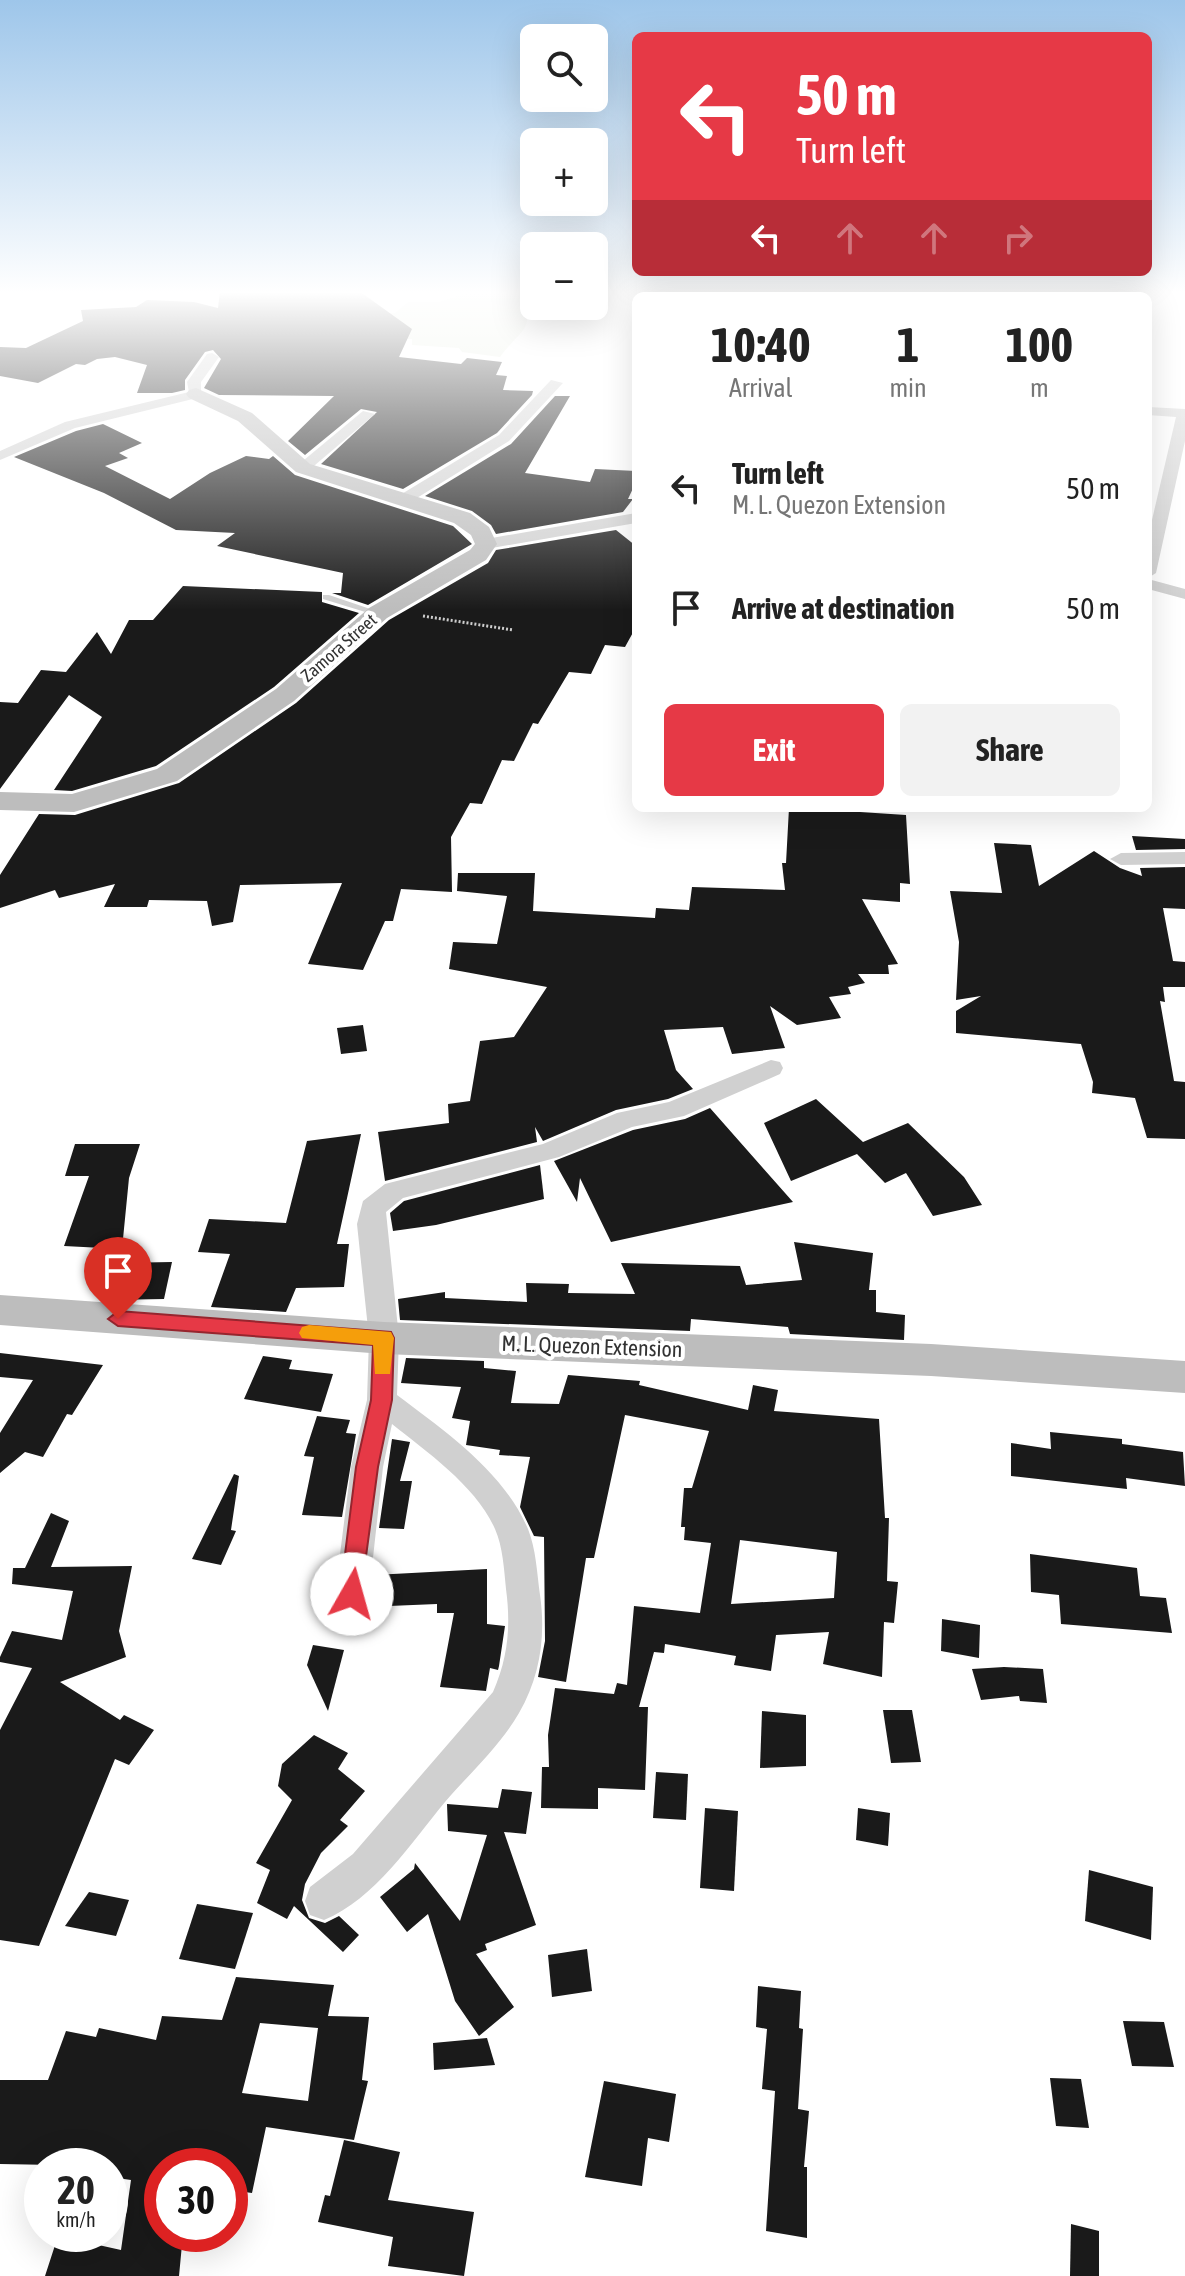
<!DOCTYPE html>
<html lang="en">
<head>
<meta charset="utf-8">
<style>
  body { margin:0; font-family:"Asap Condensed",sans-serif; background:#f2f2f2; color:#222; height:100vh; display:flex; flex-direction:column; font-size:30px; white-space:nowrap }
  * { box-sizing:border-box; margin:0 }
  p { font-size:26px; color:#767676 }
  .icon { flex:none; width:44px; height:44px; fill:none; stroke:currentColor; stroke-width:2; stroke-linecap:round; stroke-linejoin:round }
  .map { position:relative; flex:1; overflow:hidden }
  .details { position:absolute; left:632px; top:292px; width:520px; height:520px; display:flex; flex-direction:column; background:#fff; border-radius:12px; box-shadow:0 8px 32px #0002 }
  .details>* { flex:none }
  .guide { position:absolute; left:632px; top:32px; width:520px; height:244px; border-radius:12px; box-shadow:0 8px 32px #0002; background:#e63946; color:#fff; overflow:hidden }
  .tools { position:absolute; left:520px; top:24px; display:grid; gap:16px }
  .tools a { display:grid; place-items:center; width:88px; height:88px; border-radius:12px; background:#fff; box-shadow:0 8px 32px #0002; font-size:40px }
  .speed { position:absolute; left:24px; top:2148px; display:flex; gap:16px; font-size:40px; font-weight:700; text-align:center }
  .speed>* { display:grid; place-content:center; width:104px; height:104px; border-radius:50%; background:#fff; box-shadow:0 8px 32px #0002; line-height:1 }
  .speed small { font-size:20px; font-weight:400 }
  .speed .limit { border:12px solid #d22; background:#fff; color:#111 }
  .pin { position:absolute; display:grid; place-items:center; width:68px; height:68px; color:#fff; margin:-82px -34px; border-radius:50% 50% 50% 0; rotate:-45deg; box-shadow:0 0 8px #0007 }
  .pin .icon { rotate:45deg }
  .me { position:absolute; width:88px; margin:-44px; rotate:7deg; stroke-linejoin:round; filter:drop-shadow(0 0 6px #0008) }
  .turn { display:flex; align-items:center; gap:28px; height:168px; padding:0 32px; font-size:36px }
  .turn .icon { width:104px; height:104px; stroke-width:2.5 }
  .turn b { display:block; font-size:56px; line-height:68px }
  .lanes { display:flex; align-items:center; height:76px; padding:0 32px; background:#0003; justify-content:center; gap:40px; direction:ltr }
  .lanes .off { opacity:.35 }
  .eta { display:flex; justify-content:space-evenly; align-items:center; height:136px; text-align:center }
  .eta b { font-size:48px; font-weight:700; line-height:56px }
  .button { display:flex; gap:16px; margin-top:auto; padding:16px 32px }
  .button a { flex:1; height:92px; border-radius:12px; background:#e63946; color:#fff; font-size:32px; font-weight:700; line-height:92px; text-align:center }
  .button a+a { background:#f2f2f2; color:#222 }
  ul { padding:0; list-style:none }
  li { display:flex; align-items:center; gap:24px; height:120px; padding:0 32px }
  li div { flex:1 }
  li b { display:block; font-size:30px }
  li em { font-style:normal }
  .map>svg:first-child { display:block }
  .green { fill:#e6ecdf }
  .building { fill:#1a1a1a; fill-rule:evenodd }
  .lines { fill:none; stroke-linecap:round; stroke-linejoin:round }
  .path { stroke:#cdcdcd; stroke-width:3; stroke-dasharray:2 2; stroke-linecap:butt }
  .lane { fill:#d0d0d0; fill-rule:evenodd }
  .street { fill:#d0d0d0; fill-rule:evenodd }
  .secondary { fill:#bdbdbd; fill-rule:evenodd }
  .route { fill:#e63946; stroke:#96252e; stroke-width:2 }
  .slow { fill:#f59e0b }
  .labels { text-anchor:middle; stroke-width:8; stroke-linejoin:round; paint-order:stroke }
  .far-street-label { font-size:18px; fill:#333; stroke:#fff }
  .street-label { font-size:22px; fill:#333; stroke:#fff }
</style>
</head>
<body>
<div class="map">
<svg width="1185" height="2276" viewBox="0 0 1185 2276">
  <rect width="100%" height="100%" fill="#fff"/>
  <path class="green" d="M476,291H520C537,331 522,327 500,357L462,352L459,348L412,345V339L374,338L377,314L395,313L408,302H438Z"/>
  <g class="building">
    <path d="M220,291H359L412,329L399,357L461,364L467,358L502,362L496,375L507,376L503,390L533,391L532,395L497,433L403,489L321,464L377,412L361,409L305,455L288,441L334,396L219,395L204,388L221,359L213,350L205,352L185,380V390L172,393H137L147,365L115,357L97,359L85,365L76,364L38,383L0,376V347L26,348L83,321L81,310L136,307L147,300L194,302L218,308Z"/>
    <path d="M555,396H570L525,473L590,482L595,469L636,471V482L628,499H633L623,512L496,534L491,525L472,511L425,496L511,444Z"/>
    <path d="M103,424L142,443L119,453L128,458L105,466L170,499L210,473L246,456L269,459L273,456L295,475L453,526L472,544L368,605L332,593H341L343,573L217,546L235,533L176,530L104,493L14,457L76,431Z"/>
    <path d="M616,530L636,546V627L625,647L605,645L591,674L569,672L538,724L533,723L514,761L502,760L482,804L470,803L451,837L452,892L401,889L393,921H385L363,970L308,964L342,883L240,885L233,922L212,926L207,901L149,900L147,907H104L115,884L59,898L55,890L0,908V875L39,814L75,815L179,783L296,703L389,620L488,563L496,550Z"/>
    <path d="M183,586L322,592V602L359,613L274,687L156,766L72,791L54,790L102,717L69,695L0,789V702L18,703L41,670L66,672L97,632L111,654L129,620H153Z"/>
    <path d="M789,808H861L860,812L906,815L910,884L900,883V902L862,899L898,964L888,965L889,974H858L865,983L848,987L851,994L829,997L841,1018L797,1025L770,1006L785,1048L732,1054L723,1027L664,1030L676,1070L693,1089L668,1099L616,1110L543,1141L535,1127L537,1142L385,1181L378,1132L449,1123L448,1104L470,1101L480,1041L514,1037L547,987L449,969L453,942L497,944L507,896L457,891L458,873H535L533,911L655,918L656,908L689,910L692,887L785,890L782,863H786Z"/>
    <path d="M1132,836L1185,839V849L1136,850Z"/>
    <path d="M994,843L1031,845L1039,886L1094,851L1120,868L1142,876L1140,868L1185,867V909L1163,908L1173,961L1185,962V987H1163L1165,1002L1160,1001L1174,1081L1185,1082V1139L1147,1138L1135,1098L1092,1093L1093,1082L1081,1044L956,1033V1011L981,996L956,1000L959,942L950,891L1002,893Z"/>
    <path d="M363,1025L367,1051L341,1054L337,1028Z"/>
    <path d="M816,1099L863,1142L908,1123L964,1177L982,1205L933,1216L906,1173L885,1183L857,1154L791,1181L764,1123Z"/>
    <path d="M710,1108L793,1202L611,1242L580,1178L577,1202L554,1161L633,1130L685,1119Z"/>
    <path d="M361,1134L337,1244H349L344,1287L296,1288L286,1312L211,1307L230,1254L198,1252L209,1219L286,1223L307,1141Z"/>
    <path d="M75,1144H140L129,1178L122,1249L64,1246L89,1176H65Z"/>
    <path d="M540,1165L544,1199L436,1225L393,1231L390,1213L404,1201Z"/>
    <path d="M794,1242L873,1253L869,1290H876V1312L905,1315L904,1340L790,1334L788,1327L691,1319L690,1331L400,1320L398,1299L445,1292V1298L527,1302L526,1283L569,1284L568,1293L635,1294L621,1263L740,1266L746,1285L802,1280Z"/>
    <path d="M172,1262L164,1299L108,1300L117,1263Z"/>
    <path d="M0,1353L103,1365L72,1415L67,1414L43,1457L25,1452L0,1473V1433L33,1380L0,1377Z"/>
    <path d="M263,1356L292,1360L289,1369L333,1374L321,1412L244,1399Z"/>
    <path d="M406,1358L484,1361V1368L516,1371L511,1403L559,1404L568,1375L640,1381L639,1385L748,1410L753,1385L778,1390L774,1411L879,1419L885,1518H889L887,1581L898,1582L894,1623L884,1622L882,1677L823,1664L829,1632L776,1635L771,1671L734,1665L736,1656L665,1644L664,1653L654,1652L639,1707H648L645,1790L598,1788V1809L541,1808L542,1767H549L548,1735L555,1688L614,1694L617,1683L627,1685L634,1606L700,1613L711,1543L684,1540L685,1527H681L684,1488H692L709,1431L625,1415L594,1558H586L566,1682L538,1677L545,1641L544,1537L534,1536L520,1507L530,1457L499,1455L500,1450L466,1445L470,1421L452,1418L461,1387L401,1383ZM740,1540L837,1552L834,1598L731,1604Z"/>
    <path d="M317,1416L350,1420L346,1433L356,1434L342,1517L302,1515L314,1457L304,1456Z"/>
    <path d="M1050,1432L1122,1439V1444L1183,1452L1185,1486L1126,1478L1127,1489L1011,1476V1443L1051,1449Z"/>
    <path d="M392,1439L410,1442L400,1481H412L404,1529L379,1528Z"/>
    <path d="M234,1474L239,1476L231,1530L236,1531L221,1565L192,1559Z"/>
    <path d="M51,1513L69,1521L51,1567L132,1566L119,1631L126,1657L60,1682L120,1720L124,1715L154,1730L129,1765L115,1759L39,1946L0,1940V1730L32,1668L0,1662V1657L12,1631L62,1640L73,1591L12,1584L13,1568H25Z"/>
    <path d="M1030,1554L1137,1568L1140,1596L1166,1598L1172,1633L1061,1624L1059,1595L1031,1592Z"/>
    <path d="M487,1569V1624L505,1626L499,1666L498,1670L490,1668L486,1691L440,1687L454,1613H437V1604L365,1607L372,1594L374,1575Z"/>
    <path d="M942,1619L980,1625L979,1658L941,1651Z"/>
    <path d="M313,1645L344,1650L328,1711L307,1665Z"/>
    <path d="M1004,1667L1043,1669L1047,1703L1020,1701L1019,1696L981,1700L972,1669Z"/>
    <path d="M883,1710H912L921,1762L891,1763Z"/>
    <path d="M762,1711L806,1715V1766L760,1768Z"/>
    <path d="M314,1735L348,1753L338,1769L365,1791L340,1820L348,1826L321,1853L305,1884L302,1900L309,1918L325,1923L339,1916L359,1935L343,1952L294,1906L287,1919L257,1903L270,1870L256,1863L292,1800L278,1786L282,1764Z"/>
    <path d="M656,1772L688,1774L686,1820L653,1818Z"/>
    <path d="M502,1789L532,1792L526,1834L504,1832L536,1925L485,1944L487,1950L476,1954L514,2007L479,2036L455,2001L428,1914L407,1932L380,1897L414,1869L415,1863L460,1921L487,1835L448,1831L447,1804L498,1808Z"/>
    <path d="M705,1808L738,1811L734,1891L700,1888Z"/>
    <path d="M858,1808L890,1813L888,1846L856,1840Z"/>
    <path d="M1089,1870L1153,1887L1151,1940L1085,1921Z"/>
    <path d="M89,1892L129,1900L116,1936L65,1926Z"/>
    <path d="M197,1904L253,1913L235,1969L179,1959Z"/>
    <path d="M587,1949L592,1991L552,1997L548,1955Z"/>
    <path d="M236,1977L334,1985L328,2016L369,2017L362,2080L368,2081L354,2140L266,2127L252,2193L230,2190V2166H162V2234H183L179,2276H45L58,2236L121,2250L131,2180L110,2177V2166L0,2164V2080H48L66,2031L96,2037L99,2028L156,2040L162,2016L222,2020ZM260,2023L318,2028L308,2101L242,2093Z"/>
    <path d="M758,1986L801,1991L799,2028L803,2029L798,2109L809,2111L804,2167H807V2238L766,2231L775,2091L762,2089L767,2029L756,2027Z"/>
    <path d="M1123,2021L1164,2022L1174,2067L1132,2066Z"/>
    <path d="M487,2038L495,2065L434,2070L433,2043Z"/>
    <path d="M1050,2078L1081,2079L1089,2128L1056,2126Z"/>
    <path d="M604,2081L676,2094L669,2142L648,2138L642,2186L585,2177Z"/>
    <path d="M344,2140L400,2152L388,2200L474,2212L464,2276L388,2266L393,2237L318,2222L325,2195L330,2196Z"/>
    <path d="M1071,2224L1099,2231V2276H1070Z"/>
  </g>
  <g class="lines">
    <path class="path" d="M423,616L513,630"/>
    <path class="lane" d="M323,595H329L382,613L375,615L323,599Z"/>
    <g class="street">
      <path d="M212,353L219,357L201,382V397L75,428L0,460V451L65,422L189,392L187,382L207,354Z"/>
      <path d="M551,380L563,383L509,441L412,501H400V495L499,435Z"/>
      <path d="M1148,407L1185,409V441L1156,573L1148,578V537L1176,417L1148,415Z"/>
      <path d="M363,411L375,414L308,471H298V465Z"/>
      <path d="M636,513V523L486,549L478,544L486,539Z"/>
      <path d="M1148,579L1185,589V599L1148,589Z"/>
      <path d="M1185,852V864L1121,865L1110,859L1121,853Z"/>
      <path d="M771,1060L780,1062L783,1068L780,1074L684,1116L632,1127L559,1157L403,1198L386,1212L399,1338L397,1395C446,1432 503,1471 528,1529C536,1549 537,1573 540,1595C546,1636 540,1677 519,1713C501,1745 469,1774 445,1802C411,1843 375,1899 324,1920L310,1915L305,1901L310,1887L353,1854L493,1692C508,1658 511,1626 506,1589C504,1570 503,1547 495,1529C476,1486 427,1452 392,1424L383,1467L369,1594L364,1604L352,1609L340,1604L335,1594L351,1467L367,1400L369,1338L357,1224L363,1201L385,1184L543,1144L617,1113L669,1102Z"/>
    </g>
    <g class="secondary">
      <path d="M196,388L252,413L310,464L470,513L489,527L497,544L486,560L387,618L294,701L177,781L74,812L0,810V792L72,794L157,769L276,689L369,608L470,550L475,544L471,535L454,523L296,472L238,421L189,398L186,394L189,390Z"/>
      <path d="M0,1295L384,1322L931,1344L1185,1361V1393L931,1376L384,1354L0,1325Z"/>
    </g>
  </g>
  <linearGradient id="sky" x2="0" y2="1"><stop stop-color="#9ec6ea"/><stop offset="0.48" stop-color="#fff"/><stop offset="1" stop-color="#fff" stop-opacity="0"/></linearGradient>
  <rect width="1185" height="610" fill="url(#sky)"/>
  <path class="route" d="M118,1311L391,1332L394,1338L392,1400L378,1467L360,1601L352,1604L344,1601L340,1594L356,1467L371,1400L373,1345L118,1326L108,1319Z"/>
  <path class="slow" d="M309,1325L391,1332L394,1338L390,1374H375L373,1345L302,1338L299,1333L302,1327Z"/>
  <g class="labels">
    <g class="far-street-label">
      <text transform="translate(339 648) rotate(-41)" y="6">Zamora Street</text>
    </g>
    <g class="street-label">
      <text transform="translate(592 1346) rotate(2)" y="8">M. L. Quezon Extension</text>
    </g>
  </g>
</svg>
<div class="tools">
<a><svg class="icon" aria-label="search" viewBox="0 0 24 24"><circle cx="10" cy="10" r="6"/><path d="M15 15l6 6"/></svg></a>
<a>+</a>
<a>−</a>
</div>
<div class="speed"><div>20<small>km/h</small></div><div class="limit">30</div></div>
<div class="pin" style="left:118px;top:1319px;background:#d93025"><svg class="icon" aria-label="arrive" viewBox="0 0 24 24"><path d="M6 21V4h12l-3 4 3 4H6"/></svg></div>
<svg class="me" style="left:352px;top:1594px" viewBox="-20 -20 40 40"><circle r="19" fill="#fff"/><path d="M0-13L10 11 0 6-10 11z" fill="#e63946"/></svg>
<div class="guide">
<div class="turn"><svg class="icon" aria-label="left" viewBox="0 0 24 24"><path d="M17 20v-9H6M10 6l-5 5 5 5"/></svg><div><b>50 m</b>Turn left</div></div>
<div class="lanes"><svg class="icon" aria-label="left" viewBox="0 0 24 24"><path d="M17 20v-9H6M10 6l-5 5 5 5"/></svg><svg class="icon off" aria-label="ahead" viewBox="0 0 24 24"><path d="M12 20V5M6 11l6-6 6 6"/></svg><svg class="icon off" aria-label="ahead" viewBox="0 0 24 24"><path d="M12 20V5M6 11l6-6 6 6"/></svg><svg class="icon off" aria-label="right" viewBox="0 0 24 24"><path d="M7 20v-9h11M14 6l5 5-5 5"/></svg></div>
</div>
<section class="details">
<div class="eta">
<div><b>10:40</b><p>Arrival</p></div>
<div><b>1</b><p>min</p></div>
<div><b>100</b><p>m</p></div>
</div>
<ul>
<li><svg class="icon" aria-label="left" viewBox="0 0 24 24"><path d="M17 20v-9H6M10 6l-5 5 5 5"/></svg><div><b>Turn left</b><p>M. L. Quezon Extension</p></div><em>50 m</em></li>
<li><svg class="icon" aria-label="arrive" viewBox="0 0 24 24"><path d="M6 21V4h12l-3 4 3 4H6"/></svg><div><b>Arrive at destination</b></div><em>50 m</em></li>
</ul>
<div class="button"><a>Exit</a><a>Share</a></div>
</section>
</div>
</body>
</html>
